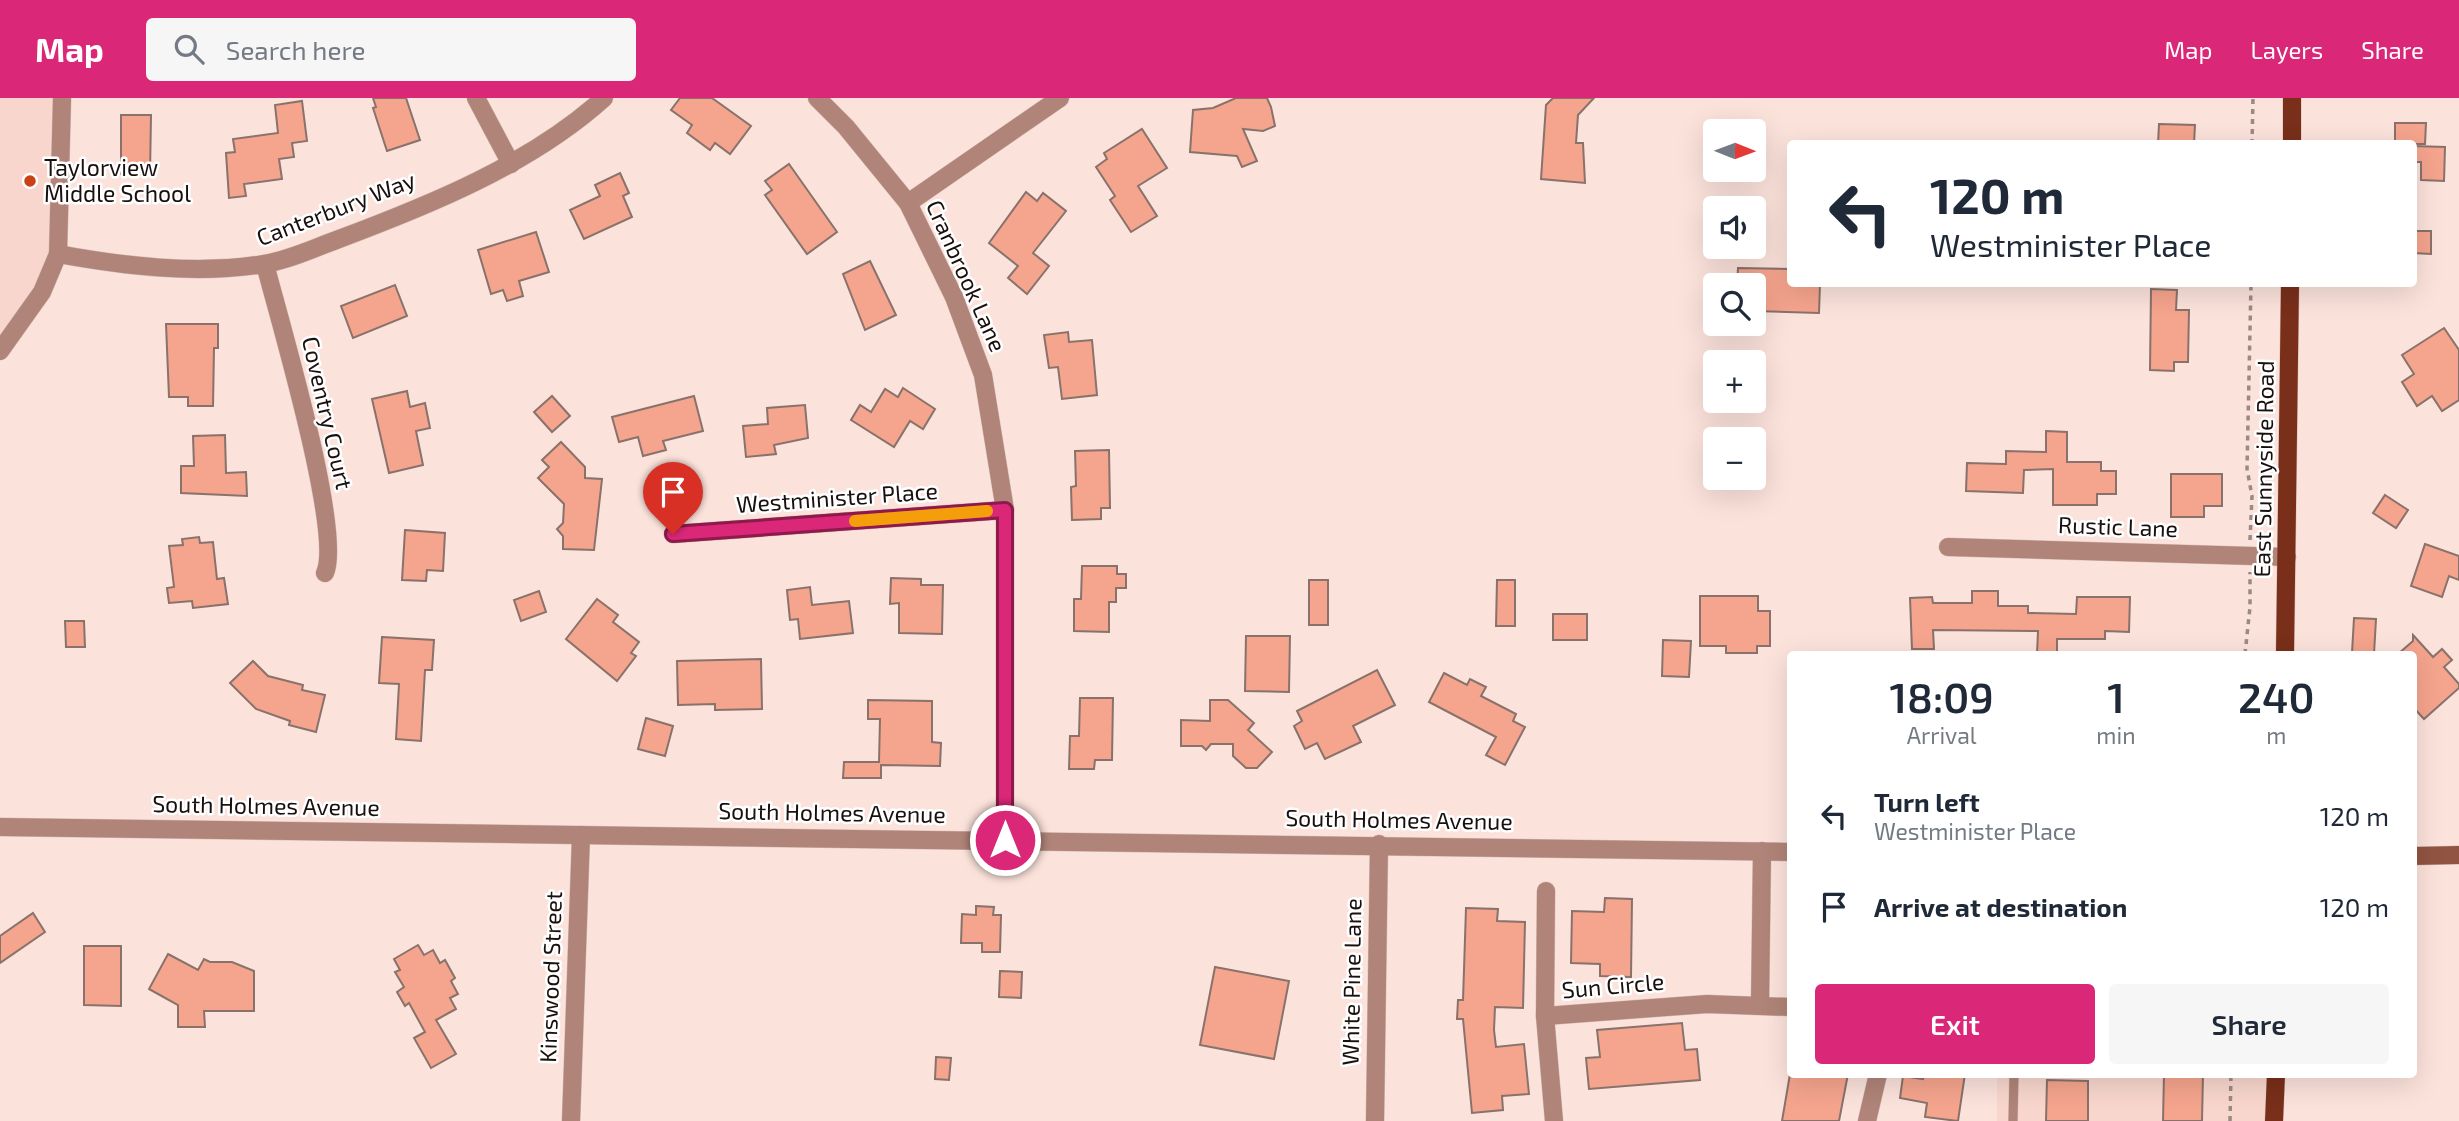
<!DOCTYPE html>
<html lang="en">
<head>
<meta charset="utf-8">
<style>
  body { margin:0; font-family:"Exo 2",sans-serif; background:#f6f6f7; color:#1f2937; height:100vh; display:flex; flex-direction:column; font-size:26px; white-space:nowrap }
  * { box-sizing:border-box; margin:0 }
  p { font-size:23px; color:#747a83 }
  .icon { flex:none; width:38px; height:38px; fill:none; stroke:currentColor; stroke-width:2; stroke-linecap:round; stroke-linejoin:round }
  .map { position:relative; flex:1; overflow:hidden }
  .sheet { position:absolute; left:1787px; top:553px; width:630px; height:427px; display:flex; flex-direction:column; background:#fff; border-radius:7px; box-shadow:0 7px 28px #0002 }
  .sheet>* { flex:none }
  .hud { position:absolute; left:1787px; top:42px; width:630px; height:147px; border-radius:7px; box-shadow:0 7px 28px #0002; background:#fff; color:#1f2937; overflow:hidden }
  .needle { width:46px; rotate:91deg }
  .buttons { position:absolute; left:1703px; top:21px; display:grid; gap:14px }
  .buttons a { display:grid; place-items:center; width:63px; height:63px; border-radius:7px; background:#fff; box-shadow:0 7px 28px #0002; font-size:35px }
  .pin { position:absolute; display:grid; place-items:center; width:60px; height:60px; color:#fff; margin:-72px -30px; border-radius:50% 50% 50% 0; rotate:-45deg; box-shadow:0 0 7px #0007 }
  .pin .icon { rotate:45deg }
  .me { position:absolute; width:77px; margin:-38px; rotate:0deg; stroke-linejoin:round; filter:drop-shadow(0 0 5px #0008) }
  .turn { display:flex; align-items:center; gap:24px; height:147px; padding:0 28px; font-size:32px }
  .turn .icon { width:91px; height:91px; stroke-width:2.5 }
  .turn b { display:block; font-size:49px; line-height:60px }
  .eta { display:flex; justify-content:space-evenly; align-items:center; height:119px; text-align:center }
  .eta b { font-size:42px; font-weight:600; line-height:49px }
  .action { display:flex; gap:14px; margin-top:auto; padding:14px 28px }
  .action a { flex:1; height:80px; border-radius:7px; background:#db2777; color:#fff; font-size:28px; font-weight:600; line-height:80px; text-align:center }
  .action a+a { background:#f6f6f7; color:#1f2937 }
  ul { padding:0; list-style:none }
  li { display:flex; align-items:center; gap:21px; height:91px; padding:0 28px }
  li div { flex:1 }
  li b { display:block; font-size:26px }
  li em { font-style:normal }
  header { display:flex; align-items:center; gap:42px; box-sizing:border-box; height:98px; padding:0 35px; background:#db2777; color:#fff }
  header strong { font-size:33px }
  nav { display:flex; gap:38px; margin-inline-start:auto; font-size:24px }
  .search { width:490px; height:63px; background:#f6f6f7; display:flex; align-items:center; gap:18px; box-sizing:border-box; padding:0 24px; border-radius:7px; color:#747a83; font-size:26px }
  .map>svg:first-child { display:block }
  .built { fill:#f8d6cd }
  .building { fill:#f5a48d; stroke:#88726b; stroke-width:2 }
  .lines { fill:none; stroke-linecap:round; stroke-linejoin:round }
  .service-casing { stroke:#d7c0ba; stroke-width:10 }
  .minor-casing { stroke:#d7c0ba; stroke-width:19 }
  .tertiary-casing { stroke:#d7c0ba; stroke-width:19 }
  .secondary-casing { stroke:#d7c0ba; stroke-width:19 }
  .primary-casing { stroke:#d7c0ba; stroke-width:19 }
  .path { stroke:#9b8985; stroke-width:3.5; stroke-dasharray:5 5; stroke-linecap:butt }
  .service { stroke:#b08478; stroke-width:9 }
  .minor { stroke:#b08478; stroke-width:18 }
  .tertiary { stroke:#b08478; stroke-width:18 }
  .secondary { stroke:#915442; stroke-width:18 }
  .primary { stroke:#792f1a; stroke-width:18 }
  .route-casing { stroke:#8e194d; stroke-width:18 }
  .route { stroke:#db2777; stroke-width:12 }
  .slow { stroke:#f59e0b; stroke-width:12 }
  .poi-dot { fill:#c94115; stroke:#fff; stroke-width:2.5 }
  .labels { text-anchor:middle; stroke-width:5; stroke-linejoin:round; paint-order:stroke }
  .poi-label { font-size:23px; fill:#18100e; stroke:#fff; text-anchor:start }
  .street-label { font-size:23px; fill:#18100e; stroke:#fff }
</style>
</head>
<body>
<header>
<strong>Map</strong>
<div class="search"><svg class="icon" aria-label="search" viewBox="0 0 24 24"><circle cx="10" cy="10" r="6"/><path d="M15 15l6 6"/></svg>Search here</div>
<nav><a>Map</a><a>Layers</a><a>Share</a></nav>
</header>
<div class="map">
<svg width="2459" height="1023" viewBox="0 0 2459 1023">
  <rect width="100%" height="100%" fill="#fbe2db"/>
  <g class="built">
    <path d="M0,0H62L58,156L0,253Z"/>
    <path d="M1997,977H2276L2275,1023H1997Z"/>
  </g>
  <g class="building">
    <path d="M373,0H406L420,42L387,53L373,10L376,9Z"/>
    <path d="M680,0H712L751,28L730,56L715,45L710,52L687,35L692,27L671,12Z"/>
    <path d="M1236,0H1267L1271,9L1275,28L1263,33L1243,31L1257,63L1242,69L1237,58L1190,54L1193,12L1213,10Z"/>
    <path d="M1553,0H1594L1578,17L1576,45H1583L1585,85L1541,81L1546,7Z"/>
    <path d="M302,3L307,43L292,45L294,59L279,61L282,81L244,86L246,98L229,100L226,55L235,54L233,41L278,35L275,7Z"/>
    <path d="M121,17H151L150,77L121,76Z"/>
    <path d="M2395,25H2426L2425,46H2395Z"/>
    <path d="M2159,26L2195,27L2194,46H2158Z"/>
    <path d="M1142,31L1167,70L1138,88L1157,118L1131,134L1110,102L1115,98L1096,69L1107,61L1104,55Z"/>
    <path d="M2413,48L2445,49L2444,83L2421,82V64H2413Z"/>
    <path d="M789,66L837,134L807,156L765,97L772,92L765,83Z"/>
    <path d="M620,75L629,95L623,98L632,119L584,141L570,112L600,98L595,87Z"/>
    <path d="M1026,94L1037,103L1043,95L1066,113L1033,155L1049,168L1027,196L1008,180L1018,168L989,145Z"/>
    <path d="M2413,133H2431V156L2413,155Z"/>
    <path d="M536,134L549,174L519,183L523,198L507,203L503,192L491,196L478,152Z"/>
    <path d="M870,163L896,217L865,232L843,176Z"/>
    <path d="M1738,170L1790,171V186H1820L1819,215L1754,213V187H1737Z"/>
    <path d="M395,187L407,218L353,240L341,208Z"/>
    <path d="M2151,191L2177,192L2176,212H2189L2188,264H2174V273L2150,272Z"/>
    <path d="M166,226H218V250H214L213,308H188V299H169Z"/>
    <path d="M2444,230L2459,252V302L2442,313L2432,298L2417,308L2402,284L2414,276L2402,257Z"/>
    <path d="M1068,234L1069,244L1092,242L1097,297L1062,301L1058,269L1049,270L1044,237Z"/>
    <path d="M903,290L935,311L923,331L910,323L894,349L851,322L860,307L871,314L885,291L898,299Z"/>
    <path d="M407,293L410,309L425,305L430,330L416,333L423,367L389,375L372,301Z"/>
    <path d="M552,298L570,318L552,334L534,314Z"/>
    <path d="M694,298L703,333L663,343L666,352L643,358L638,339L619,344L612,319Z"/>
    <path d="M805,307L808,340L774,347L776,356L746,359L743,328L768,326L767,310Z"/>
    <path d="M2046,333L2067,334V364H2101V373H2116V396H2097V407H2053V371L2024,372L2023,395L1966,393L1967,365L2006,366V353L2046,354Z"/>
    <path d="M225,337L226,375L246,374L247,398L181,395V368H194L193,338Z"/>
    <path d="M561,344L585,369V380L602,381L594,452L563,451V438L557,431L563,425L564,406L538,380L549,369L542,362Z"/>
    <path d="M1109,352L1110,410H1101V421L1072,422L1071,389L1076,388L1075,353Z"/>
    <path d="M2171,376H2222V408H2204V419H2171Z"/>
    <path d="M2385,397L2408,412L2396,430L2373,415Z"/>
    <path d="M405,432L445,435L443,473L427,472L426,483L402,482Z"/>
    <path d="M199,439L200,445L213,444L217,481L224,480L228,506L193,510L192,503L169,505L167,490L174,489L169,448L183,447L182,441Z"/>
    <path d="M2425,446L2459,458V482L2449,478L2442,499L2411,488Z"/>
    <path d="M1082,468H1117V476H1126V490H1116V504H1109V534L1074,533V501H1081Z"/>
    <path d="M891,480L921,481V487H943L942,536L899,535V505L890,506Z"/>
    <rect x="1309" y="482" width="19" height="45"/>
    <path d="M1497,482H1515V528H1496Z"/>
    <path d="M810,489L812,507L849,503L853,535L800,541L798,521L790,522L787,492Z"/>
    <path d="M539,493L546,514L521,523L514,502Z"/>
    <path d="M1972,493H1998V508H2028V515L2076,516L2077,499H2130L2129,534L2105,533V541H2057V556H2037L2038,533L1933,532L1934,551H1912L1910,500L1932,499L1933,505H1972Z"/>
    <path d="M1700,498H1758V513H1770V548H1757V555H1726V548H1700Z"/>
    <path d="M597,501L618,517L613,524L639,544L631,555L636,558L617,583L566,541Z"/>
    <rect x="1553" y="516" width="34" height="26"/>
    <path d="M2354,520L2376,521L2374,556L2352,555Z"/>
    <path d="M65,523H84L85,549H66Z"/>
    <path d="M2413,537L2433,559L2442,551L2452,562L2444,569L2459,586V590L2424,621L2413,609V556H2398L2413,543Z"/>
    <path d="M1246,538H1290L1289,594L1245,593Z"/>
    <path d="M382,539L434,542L432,572H425L421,643L396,641L399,586L379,585Z"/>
    <path d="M1663,542L1691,543L1689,579L1662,578Z"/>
    <path d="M761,561L762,611L715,612V606L678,607L677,563Z"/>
    <path d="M253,563L268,578L303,587L302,592L325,597L316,634L289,627L290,623L256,611L230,585Z"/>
    <path d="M1377,572L1395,607L1353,628L1361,644L1325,661L1317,645L1305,651L1294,628L1302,623L1297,613Z"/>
    <path d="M1444,575L1467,587L1470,581L1486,589L1481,598L1516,616L1513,623L1525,629L1505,667L1486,657L1496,639L1429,604Z"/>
    <path d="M1080,600H1113L1112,662H1095L1094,671H1069L1070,638H1079Z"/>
    <path d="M868,602L932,603V644L941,645L940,668L881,667V680H843L844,664H879L880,621H868Z"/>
    <path d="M1210,602H1228L1254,625L1248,632L1272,654L1257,670H1246L1233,658V646H1211L1206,652L1202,648H1181V622L1210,623Z"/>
    <path d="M646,620L673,628L665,658L638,651Z"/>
    <path d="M1605,800L1632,801L1631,879L1600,878V866L1571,865L1572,813L1604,814Z"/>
    <path d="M976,808L994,809L993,817H1001L1000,854H982V845H961L962,816L976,817Z"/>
    <path d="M1466,810L1498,811L1497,823L1525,824L1523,910L1495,909L1494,932L1496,949L1524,946L1529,996L1502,998L1503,1012L1472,1015L1463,921H1457L1458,902H1463Z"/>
    <path d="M33,815L45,834L0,865V838Z"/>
    <path d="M418,847L424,857L433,852L440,865L445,862L455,880L451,883L458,896L450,900L456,911L436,922L456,956L431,970L414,940L425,934L409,905L405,908L397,894L404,889L395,874L400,872L394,861Z"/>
    <path d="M84,848H121V908L84,907Z"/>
    <path d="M168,856L198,872L204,861L210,864H232L254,873V913H204L205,929H178V907L149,891Z"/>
    <path d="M1215,869L1289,883L1274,961L1200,947Z"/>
    <path d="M1000,873L1022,874L1021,900L999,899Z"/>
    <path d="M1682,925L1685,952L1697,951L1700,982L1589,991L1586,960L1600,959L1597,932Z"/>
    <path d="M936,959L951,960L949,982L935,981Z"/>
    <path d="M1790,976H1848L1839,1023H1782Z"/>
    <path d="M1924,976H1965L1958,1023L1925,1019L1927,1005L1900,1000L1903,978L1923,981Z"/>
    <path d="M2164,976H2203L2202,1023H2163Z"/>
    <path d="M2047,982L2088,983V1023H2046Z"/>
  </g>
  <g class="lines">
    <defs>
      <path id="service" d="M2013,1023L2014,976"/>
      <g id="minor">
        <path d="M476,0L511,66"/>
        <path d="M817,0L846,29L908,105L954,199L983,277L1005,412V742"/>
        <path d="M908,105L1060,0"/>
        <path d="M58,156C124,168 197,177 264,166C289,162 314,150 339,141C430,107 531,66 604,0"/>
        <path d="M265,166C279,221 343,434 325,475"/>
        <path d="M673,436L1005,412"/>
        <path d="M1948,449L2287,459"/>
        <path d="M1546,793L1545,918L1554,1023"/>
        <path d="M1760,906L1762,753"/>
        <path d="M1545,918L1707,906L1790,909"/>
        <path d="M571,1023L581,737"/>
        <path d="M1375,1023L1379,746"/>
        <path d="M1867,1023L1878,976"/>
      </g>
      <g id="tertiary">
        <path d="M0,253L42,194L58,156L62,0"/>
        <path d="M0,729L1790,754"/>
      </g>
      <path id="secondary" d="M2413,758L2459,757"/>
      <g id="primary">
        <path d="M2292,46V0"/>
        <path d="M2285,556L2290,186"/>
        <path d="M2274,1023L2276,976"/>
      </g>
    </defs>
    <use href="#service" class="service-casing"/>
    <use href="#minor" class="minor-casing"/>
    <use href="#tertiary" class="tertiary-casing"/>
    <use href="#secondary" class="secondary-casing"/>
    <use href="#primary" class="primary-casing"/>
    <g class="path">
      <path d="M2252,46L2253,0"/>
      <path d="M2250,442L2252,398L2247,371L2251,186"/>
      <path d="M2245,556L2250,509V474"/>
      <path d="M2230,1023L2231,976"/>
    </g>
    <use href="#service" class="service"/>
    <use href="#minor" class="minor"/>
    <use href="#tertiary" class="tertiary"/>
    <use href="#secondary" class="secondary"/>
    <use href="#primary" class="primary"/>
  </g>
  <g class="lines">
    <defs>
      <path id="route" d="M673,436L1005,412V742"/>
    </defs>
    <use href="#route" class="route-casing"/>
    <use href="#route" class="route"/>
    <path class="slow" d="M855,423L987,413"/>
  </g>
  <circle class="poi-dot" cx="30" cy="83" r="7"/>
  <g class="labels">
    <g class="poi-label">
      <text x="44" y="78">Taylorview<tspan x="44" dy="26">Middle School</tspan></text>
    </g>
    <g class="street-label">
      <text transform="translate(336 111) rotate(-21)" y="8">Canterbury Way</text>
      <text transform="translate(966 178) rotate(66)" y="8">Cranbrook Lane</text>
      <text transform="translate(327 315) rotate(77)" y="8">Coventry Court</text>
      <text transform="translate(2264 371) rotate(-89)" y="8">East Sunnyside Road</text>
      <text transform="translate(837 400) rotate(-4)" y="8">Westminister Place</text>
      <text transform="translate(2118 429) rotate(2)" y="8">Rustic Lane</text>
      <text transform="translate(266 708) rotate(1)" y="8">South Holmes Avenue</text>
      <text transform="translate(832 715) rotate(1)" y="8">South Holmes Avenue</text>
      <text transform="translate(1399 722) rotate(1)" y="8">South Holmes Avenue</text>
      <text transform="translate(551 879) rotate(-88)" y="8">Kinswood Street</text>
      <text transform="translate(1352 884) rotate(-89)" y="8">White Pine Lane</text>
      <text transform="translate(1613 888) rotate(-5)" y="8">Sun Circle</text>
    </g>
  </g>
</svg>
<div class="buttons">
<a><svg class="needle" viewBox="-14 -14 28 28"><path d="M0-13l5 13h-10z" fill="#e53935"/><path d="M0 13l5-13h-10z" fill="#747a83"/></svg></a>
<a><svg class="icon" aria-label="sound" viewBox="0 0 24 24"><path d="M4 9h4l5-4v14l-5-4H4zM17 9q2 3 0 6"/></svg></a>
<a><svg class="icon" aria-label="search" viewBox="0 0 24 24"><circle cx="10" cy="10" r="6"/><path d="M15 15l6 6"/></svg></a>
<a>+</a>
<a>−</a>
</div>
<div class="pin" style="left:673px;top:436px;background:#d93025"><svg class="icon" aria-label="arrive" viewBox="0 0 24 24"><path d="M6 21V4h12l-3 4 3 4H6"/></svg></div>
<svg class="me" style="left:1005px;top:742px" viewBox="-20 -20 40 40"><circle r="17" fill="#db2777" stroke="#fff" stroke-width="3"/><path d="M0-11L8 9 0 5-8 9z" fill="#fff"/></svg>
<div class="hud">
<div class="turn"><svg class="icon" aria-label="left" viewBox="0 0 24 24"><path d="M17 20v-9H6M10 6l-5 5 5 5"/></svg><div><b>120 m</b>Westminister Place</div></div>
</div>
<section class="sheet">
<div class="eta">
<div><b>18:09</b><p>Arrival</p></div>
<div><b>1</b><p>min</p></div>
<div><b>240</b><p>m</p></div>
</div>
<ul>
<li><svg class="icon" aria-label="left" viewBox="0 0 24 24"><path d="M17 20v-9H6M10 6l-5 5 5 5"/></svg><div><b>Turn left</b><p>Westminister Place</p></div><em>120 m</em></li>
<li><svg class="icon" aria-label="arrive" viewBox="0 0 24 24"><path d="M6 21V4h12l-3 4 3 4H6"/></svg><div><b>Arrive at destination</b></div><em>120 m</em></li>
</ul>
<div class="action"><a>Exit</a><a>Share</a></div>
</section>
</div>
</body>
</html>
